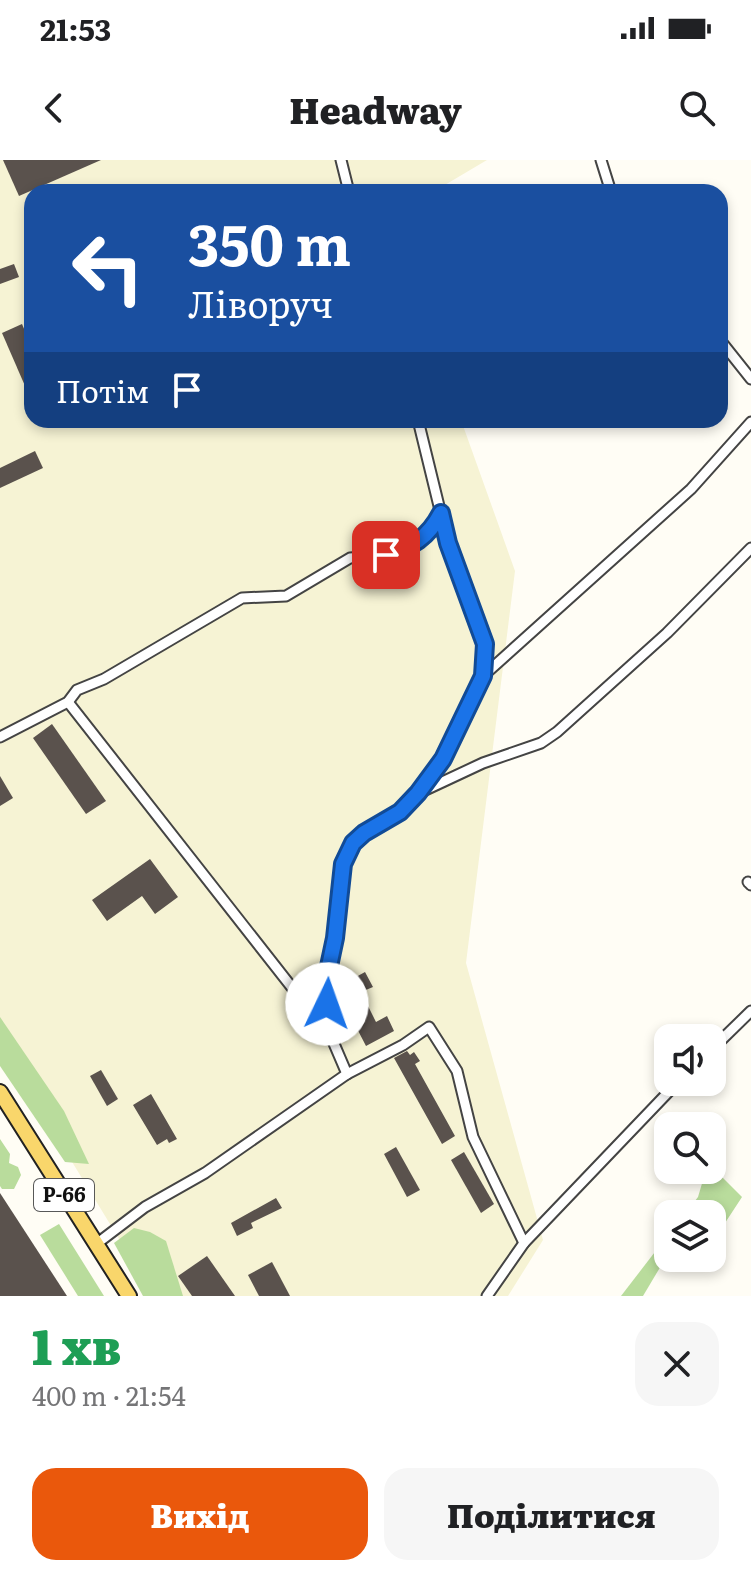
<!DOCTYPE html>
<html lang="uk">
<head>
<meta charset="utf-8">
<style>
  body { margin:0; font-family:Literata,serif; background:#f6f6f6; color:#202124; height:100vh; display:flex; flex-direction:column; font-size:30px; white-space:nowrap }
  * { box-sizing:border-box; margin:0 }
  p { font-size:26px; color:#757577 }
  .icon { flex:none; width:44px; height:44px; fill:none; stroke:currentColor; stroke-width:2; stroke-linecap:round; stroke-linejoin:round }
  .map { position:relative; height:1136px; overflow:hidden }
  .sheet { display:flex; flex-direction:column; background:#fff; flex:1 }
  .sheet>* { flex:none }
  .top-card { position:absolute; left:24px; top:24px; width:704px; height:244px; border-radius:24px; box-shadow:0 4px 12px #0003; background:#1a4fa0; color:#fff; overflow:hidden }
  .fabs { position:absolute; left:654px; top:864px; display:grid; gap:16px }
  .fabs a { display:grid; place-items:center; width:72px; height:72px; border-radius:16px; background:#fff; box-shadow:0 4px 12px #0003; font-size:40px }
  .pin { position:absolute; display:grid; place-items:center; width:68px; height:68px; color:#fff; margin:-34px; border-radius:16px; box-shadow:0 4px 12px #0006 }
  .me { position:absolute; width:88px; margin:-44px; rotate:3deg; stroke-linejoin:round; filter:drop-shadow(0 0 6px #0008) }
  .turn { display:flex; align-items:center; gap:28px; height:168px; padding:0 32px; font-size:36px }
  .turn .icon { width:104px; height:104px; stroke-width:2.5 }
  .turn b { display:block; font-size:56px; line-height:68px }
  .then { display:flex; align-items:center; height:76px; padding:0 32px; background:#0003; gap:16px; font-size:30px }
  .round { display:grid; place-items:center; flex:none; width:84px; height:84px; border-radius:24px; background:#f6f6f6 }
  .summary { display:flex; align-items:center; justify-content:space-between; height:136px; padding:0 32px }
  h1 { font-size:48px; font-weight:800; line-height:60px; color:#1e9e55 }
  .primary-button { display:flex; gap:16px; margin-top:auto; padding:16px 32px }
  .primary-button a { flex:1; height:92px; border-radius:24px; background:#ea580c; color:#fff; font-size:32px; font-weight:800; line-height:92px; text-align:center }
  .primary-button a+a { background:#f6f6f6; color:#202124 }
  .status { display:flex; justify-content:space-between; align-items:center; height:56px; padding:0 40px; background:#fff; direction:ltr }
  .status svg { height:22px; fill:currentColor }
  header { display:flex; justify-content:space-between; align-items:center; height:104px; padding:0 32px; background:#fff; font-size:36px; font-weight:800 }
  .map>svg:first-child { display:block }
  .farmland { fill:#f6f3d4 }
  .forest { fill:#b9dc9c }
  .building { fill:#5a524d }
  .lines { fill:none; stroke-linecap:round; stroke-linejoin:round }
  .minor-casing { stroke:#444; stroke-width:13 }
  .primary-casing { stroke:#222; stroke-width:18 }
  .minor { stroke:#fff; stroke-width:9 }
  .primary { stroke:#f9d66b; stroke-width:14 }
  .route-casing { stroke:#114b97; stroke-width:20 }
  .route { stroke:#1a73e8; stroke-width:14 }
  .labels { text-anchor:middle; stroke-width:8; stroke-linejoin:round; paint-order:stroke }
  .shield { fill:#fff; stroke:#585858; stroke-width:2 }
  .shield-label { font-size:20px; font-weight:bold; fill:#111 }
</style>
</head>
<body>
<div class="status"><b>21:53</b><svg viewBox="0 0 49 12"><path d="M0 12V9h3v3zM5 12V6h3v6zM10 12V3h3v9zM15 12V0h3v12zM26 1h20v11H26zM47 4h2v5h-2z"/></svg></div>
<header><svg class="icon" aria-label="back" viewBox="0 0 24 24"><path d="M15 5l-7 7 7 7"/></svg>Headway<svg class="icon" aria-label="search" viewBox="0 0 24 24"><circle cx="10" cy="10" r="6"/><path d="M15 15l6 6"/></svg></header>
<div class="map">
<svg width="751" height="1136" viewBox="0 0 751 1136">
  <rect width="100%" height="100%" fill="#fffdf5"/>
  <path class="farmland" d="M0,0H487L433,32H32V260H461L515,411L466,803L543,1080L508,1136H154L0,884Z"/>
  <g class="forest">
    <path d="M0,857L64,951L89,1004L65,1002L0,906Z"/>
    <path d="M0,979L10,994L9,1003L18,1007L21,1015L14,1029H2L0,1026Z"/>
    <path d="M712,1007L742,1037L725,1063L712,1065V1054H685L698,1037L706,1010H712Z"/>
    <path d="M59,1064L104,1136H78L40,1075Z"/>
    <path d="M134,1068L150,1072L166,1081L183,1136H143L114,1083Z"/>
    <path d="M668,1075V1094L643,1136H621Z"/>
  </g>
  <g class="building">
    <path d="M3,0H101L19,36Z"/>
    <path d="M14,104L19,117L0,124V109Z"/>
    <path d="M22,164L32,188V242L2,173Z"/>
    <path d="M35,291L43,308L0,328V308Z"/>
    <path d="M52,564L106,641L86,654L33,578Z"/>
    <path d="M0,616L13,638L0,646Z"/>
    <path d="M150,699L178,737L155,754L142,736L107,761L92,740Z"/>
    <path d="M365,812L373,827L361,832L376,862L387,856L394,871L366,886L336,828Z"/>
    <path d="M407,891L410,895L414,892L420,901L415,904L455,976L442,984L394,898Z"/>
    <path d="M101,910L118,939L107,946L90,916Z"/>
    <path d="M151,934L177,979L169,983L167,979L157,985L133,945Z"/>
    <path d="M396,987L420,1030L407,1037L384,994Z"/>
    <path d="M464,992L494,1044L481,1053L451,1000Z"/>
    <path d="M0,1033L67,1136H0Z"/>
    <path d="M276,1038L282,1048L251,1063L253,1068L237,1076L231,1063Z"/>
    <path d="M207,1096L235,1136H192L178,1116Z"/>
    <path d="M272,1102L290,1136H259L248,1115Z"/>
  </g>
  <g class="lines">
    <defs>
      <g id="minor">
        <path d="M341,0L349,32"/>
        <path d="M601,0L611,32"/>
        <path d="M720,180L751,219"/>
        <path d="M483,516L691,329L751,262"/>
        <path d="M68,542L330,876"/>
        <path d="M0,577L68,542L77,530L104,519L242,438L286,436L350,398L386,395L405,389L432,370L441,353"/>
        <path d="M421,632L483,603L541,583L557,572L667,473L751,388"/>
        <path d="M748,722L751,725"/>
        <path d="M712,889L751,851"/>
        <path d="M347,914L332,879L327,844L328,811L335,778L343,704L353,683L364,673L400,652L418,633L443,599L483,516L485,484L448,383L418,260"/>
        <path d="M95,1085L145,1047L205,1013L347,914L403,885L429,867L457,911L473,977L524,1083"/>
        <path d="M487,1136L524,1083L678,922"/>
      </g>
      <path id="primary" d="M0,932L129,1136"/>
    </defs>
    <use href="#minor" class="minor-casing"/>
    <use href="#primary" class="primary-casing"/>
    <use href="#minor" class="minor"/>
    <use href="#primary" class="primary"/>
  </g>
  <g class="lines">
    <defs>
      <path id="route" d="M327,844L328,811L335,778L343,704L353,683L364,673L400,652L418,633L443,599L483,516L485,484L448,383L441,353C428,378 412,387 386,395"/>
    </defs>
    <use href="#route" class="route-casing"/>
    <use href="#route" class="route"/>
  </g>
  <g class="labels">
    <rect class="shield" x="34" y="1019" width="60" height="32" rx="6"/>
    <g class="shield-label">
      <text x="64" y="1042">Р-66</text>
    </g>
  </g>
</svg>
<div class="fabs">
<a><svg class="icon" aria-label="sound" viewBox="0 0 24 24"><path d="M4 9h4l5-4v14l-5-4H4zM17 9q2 3 0 6"/></svg></a>
<a><svg class="icon" aria-label="search" viewBox="0 0 24 24"><circle cx="10" cy="10" r="6"/><path d="M15 15l6 6"/></svg></a>
<a><svg class="icon" aria-label="layers" viewBox="0 0 24 24"><path d="M12 4l9 5-9 5-9-5zM3 14l9 5 9-5"/></svg></a>
</div>
<div class="pin" style="left:386px;top:395px;background:#d93025"><svg class="icon" aria-label="arrive" viewBox="0 0 24 24"><path d="M6 21V4h12l-3 4 3 4H6"/></svg></div>
<svg class="me" style="left:327px;top:844px" viewBox="-20 -20 40 40"><circle r="19" fill="#fff"/><path d="M0-13L10 11 0 6-10 11z" fill="#1a73e8"/></svg>
<div class="top-card">
<div class="turn"><svg class="icon" aria-label="left" viewBox="0 0 24 24"><path d="M17 20v-9H6M10 6l-5 5 5 5"/></svg><div><b>350 m</b>Ліворуч</div></div>
<div class="then">Потім<svg class="icon" aria-label="arrive" viewBox="0 0 24 24"><path d="M6 21V4h12l-3 4 3 4H6"/></svg></div>
</div>
</div>
<section class="sheet">
<div class="summary"><div><h1>1 хв</h1><p>400 m · 21:54</p></div><a class="round"><svg class="icon" aria-label="close" viewBox="0 0 24 24"><path d="M6 6l12 12M18 6L6 18"/></svg></a></div>
<div class="primary-button"><a>Вихід</a><a>Поділитися</a></div>
</section>
</body>
</html>
